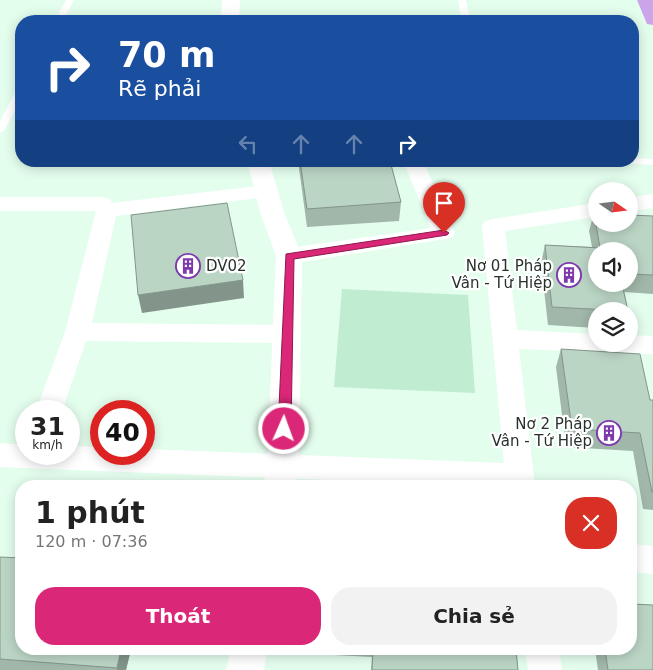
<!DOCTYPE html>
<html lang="vi">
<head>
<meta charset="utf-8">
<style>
  body { margin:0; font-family:"DejaVu Sans",sans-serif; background:#f2f2f2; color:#222; height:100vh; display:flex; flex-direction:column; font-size:19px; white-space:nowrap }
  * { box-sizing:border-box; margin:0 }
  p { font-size:16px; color:#767676 }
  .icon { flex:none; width:28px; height:28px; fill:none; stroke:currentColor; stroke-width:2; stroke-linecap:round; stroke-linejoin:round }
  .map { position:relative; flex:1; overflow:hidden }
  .side { position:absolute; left:15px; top:480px; width:622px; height:175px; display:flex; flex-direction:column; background:#fff; border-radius:20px; box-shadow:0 2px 12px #0003 }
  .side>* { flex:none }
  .guide { position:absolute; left:15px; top:15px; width:624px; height:152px; border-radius:20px; box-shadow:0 2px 12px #0003; background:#1a4fa0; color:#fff; overflow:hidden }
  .needle { width:32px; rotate:104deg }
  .controls { position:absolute; left:588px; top:182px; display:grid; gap:10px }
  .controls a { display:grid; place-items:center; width:50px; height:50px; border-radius:50%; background:#fff; box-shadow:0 2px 12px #0003; font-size:25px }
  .speed { position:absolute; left:15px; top:400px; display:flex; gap:10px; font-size:25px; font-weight:700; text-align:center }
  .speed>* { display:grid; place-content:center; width:65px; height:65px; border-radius:50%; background:#fff; box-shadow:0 2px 12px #0003; line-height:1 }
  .speed small { font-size:12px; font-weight:400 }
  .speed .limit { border:8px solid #d22; background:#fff; color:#111 }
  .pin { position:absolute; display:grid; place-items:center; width:42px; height:42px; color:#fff; margin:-51px -21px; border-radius:50% 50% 50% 0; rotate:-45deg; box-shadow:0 0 5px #0007 }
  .pin .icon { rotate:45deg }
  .me { position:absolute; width:55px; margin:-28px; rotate:2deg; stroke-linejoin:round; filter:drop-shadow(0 0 4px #0008) }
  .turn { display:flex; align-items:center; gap:18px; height:105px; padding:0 20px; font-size:22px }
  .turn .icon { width:65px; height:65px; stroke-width:2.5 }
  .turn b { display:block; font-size:35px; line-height:42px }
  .lanes { display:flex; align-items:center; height:48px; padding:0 20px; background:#0003; justify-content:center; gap:25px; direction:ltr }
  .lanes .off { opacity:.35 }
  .round { display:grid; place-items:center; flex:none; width:52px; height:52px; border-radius:20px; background:#f2f2f2 }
  .summary { display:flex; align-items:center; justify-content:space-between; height:85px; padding:0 20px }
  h1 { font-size:30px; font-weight:700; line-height:38px }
  .primary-button { display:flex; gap:10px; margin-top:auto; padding:10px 20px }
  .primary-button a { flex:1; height:58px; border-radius:20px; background:#db2777; color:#fff; font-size:20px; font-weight:700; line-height:58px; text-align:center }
  .primary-button a+a { background:#f2f2f2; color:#222 }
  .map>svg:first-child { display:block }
  .green { fill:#c0edd2 }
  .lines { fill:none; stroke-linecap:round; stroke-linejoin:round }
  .service { fill:#fff; fill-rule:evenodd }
  .minor { fill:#fff; fill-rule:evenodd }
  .tertiary { fill:#fff; fill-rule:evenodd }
  .primary { fill:#cba4e9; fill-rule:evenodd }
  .wall { fill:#a1b7a9; fill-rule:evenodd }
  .shaded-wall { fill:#83958a }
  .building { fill:#bbd5c5; stroke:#83958a }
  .route { fill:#db2777; stroke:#8e194d }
  .labels { text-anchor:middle; stroke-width:4.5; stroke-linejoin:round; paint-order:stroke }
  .poi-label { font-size:15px; fill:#27312b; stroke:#fff; text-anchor:end }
</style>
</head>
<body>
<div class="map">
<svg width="653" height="670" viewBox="0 0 653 670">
  <rect width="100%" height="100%" fill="#e4feee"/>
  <path class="green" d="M342,289L468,295L475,393L334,387Z"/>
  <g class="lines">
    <g class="service">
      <path d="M66,0H74L63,21H55Z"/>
      <path d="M458,0H466L470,21H462Z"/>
      <path d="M21,88V99L5,130L0,133V121L16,91Z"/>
      <path d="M632,158L653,159V165L627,163L626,161H632Z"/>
    </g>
    <g class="minor">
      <path d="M403,161H423L455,233L452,238L289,264L281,261L278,256L281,251L289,248L431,228Z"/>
      <path d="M266,185L273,186L277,191L273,196L116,216L92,323L287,325L296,328L299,334L296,340L287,343L86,341L62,411H36L65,332L96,211H0V197H102L110,199L112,203Z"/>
      <path d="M653,194V208L629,212V198Z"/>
      <path d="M596,203V217L505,231L517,330L596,334V344H629V335L653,336V354L619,353L610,350L607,345L605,349L596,352L519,349L535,486H478L0,467V443L26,445V454H69V446L101,447V454H144V449L504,463L482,226L485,221L493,219Z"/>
      <path d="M631,544L653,546V574L631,572Z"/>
      <path d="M525,649H559L562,670H528Z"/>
    </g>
    <g class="tertiary">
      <path d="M222,0H240L239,21H221Z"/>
      <path d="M247,161H269L284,212L302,256L299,467L295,486H263L267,467L276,256L260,212Z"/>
      <path d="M231,649H267L264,670H226Z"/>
    </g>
    <path class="primary" d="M637,0H653V25L647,24Z"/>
  </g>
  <g class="wall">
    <path d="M298,161H390L401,202L399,221L307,227Z"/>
    <path d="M594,213L653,216V294L624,292L628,311H596V328L548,325L541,263L545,245L592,247L589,231ZM629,251V284H596Z"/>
    <path d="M561,349L650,400H653V510L643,509L633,451L566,447L556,367Z"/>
    <path d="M0,557L21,649H131L126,670H0Z"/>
    <path d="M295,649H516L518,670H371L372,657L295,653Z"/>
    <path d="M595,649H631L653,670H598Z"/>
  </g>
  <g class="shaded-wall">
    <path d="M243,280L244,298L142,313L138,295Z"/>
    <path d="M121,649H131L126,670H117V668Z"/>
  </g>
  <g class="building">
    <path d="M300,161H390L401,202L307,209Z"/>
    <path d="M227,203L243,280L138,295L131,215Z"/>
    <path d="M594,213H596V224H629V215L653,216V275L629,274V251H596V284H622L628,311L552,307L545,245L600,248Z"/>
    <path d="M561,349L640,354L650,400H653V492H652L640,433L572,429Z"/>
    <path d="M0,557L21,558V649H121L117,668L0,659Z"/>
    <path d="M631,604L653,605V670H608L605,649H631Z"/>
    <path d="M373,649H516L518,670H372Z"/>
  </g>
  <path class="route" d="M444,230L449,233L447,235L294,259L291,429L289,432H280L278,429L286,254Z"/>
  <defs>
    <symbol id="building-ring" viewBox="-11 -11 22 22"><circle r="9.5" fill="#fff" stroke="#7e3aad" stroke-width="1.5"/><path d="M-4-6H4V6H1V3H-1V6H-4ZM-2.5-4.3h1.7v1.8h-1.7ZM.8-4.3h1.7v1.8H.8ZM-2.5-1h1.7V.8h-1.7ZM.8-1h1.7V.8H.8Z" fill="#7e3aad"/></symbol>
  </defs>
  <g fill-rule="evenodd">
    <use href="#building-ring" x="174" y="252" width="28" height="28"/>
    <use href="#building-ring" x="555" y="261" width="28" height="28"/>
    <use href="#building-ring" x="595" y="419" width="28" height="28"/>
  </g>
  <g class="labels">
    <g class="poi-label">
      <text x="206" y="271" text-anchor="start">DV02</text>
      <text x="552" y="271">Nơ 01 Pháp<tspan x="552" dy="17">Vân - Tứ Hiệp</tspan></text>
      <text x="592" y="429">Nơ 2 Pháp<tspan x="592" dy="17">Vân - Tứ Hiệp</tspan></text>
    </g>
  </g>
</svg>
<div class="controls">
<a><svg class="needle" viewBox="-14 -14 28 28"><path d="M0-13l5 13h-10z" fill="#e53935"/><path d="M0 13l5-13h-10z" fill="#767676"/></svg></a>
<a><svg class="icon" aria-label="sound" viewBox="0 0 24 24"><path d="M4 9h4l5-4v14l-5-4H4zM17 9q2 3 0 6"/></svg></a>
<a><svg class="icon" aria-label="layers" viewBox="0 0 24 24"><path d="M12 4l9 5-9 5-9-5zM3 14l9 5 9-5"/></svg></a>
</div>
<div class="speed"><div>31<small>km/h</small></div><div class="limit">40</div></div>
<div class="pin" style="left:444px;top:233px;background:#d93025"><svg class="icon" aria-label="arrive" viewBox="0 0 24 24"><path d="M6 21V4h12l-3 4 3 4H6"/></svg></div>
<svg class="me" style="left:284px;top:429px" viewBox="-20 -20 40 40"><circle r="17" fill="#db2777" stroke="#fff" stroke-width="3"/><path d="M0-11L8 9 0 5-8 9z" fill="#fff"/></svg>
<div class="guide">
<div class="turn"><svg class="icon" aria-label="right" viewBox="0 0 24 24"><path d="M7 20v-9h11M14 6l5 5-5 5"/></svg><div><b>70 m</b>Rẽ phải</div></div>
<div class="lanes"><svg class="icon off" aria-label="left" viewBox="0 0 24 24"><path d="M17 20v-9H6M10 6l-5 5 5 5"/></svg><svg class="icon off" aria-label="ahead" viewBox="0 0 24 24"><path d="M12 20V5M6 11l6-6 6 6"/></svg><svg class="icon off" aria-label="ahead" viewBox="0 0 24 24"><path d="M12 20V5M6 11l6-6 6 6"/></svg><svg class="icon" aria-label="right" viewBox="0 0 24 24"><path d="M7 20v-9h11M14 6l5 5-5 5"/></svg></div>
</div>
<section class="side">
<div class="summary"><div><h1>1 phút</h1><p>120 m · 07:36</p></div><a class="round" style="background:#d93025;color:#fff"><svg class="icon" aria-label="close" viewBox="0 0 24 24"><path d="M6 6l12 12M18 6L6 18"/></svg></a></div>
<div class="primary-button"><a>Thoát</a><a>Chia sẻ</a></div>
</section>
</div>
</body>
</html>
